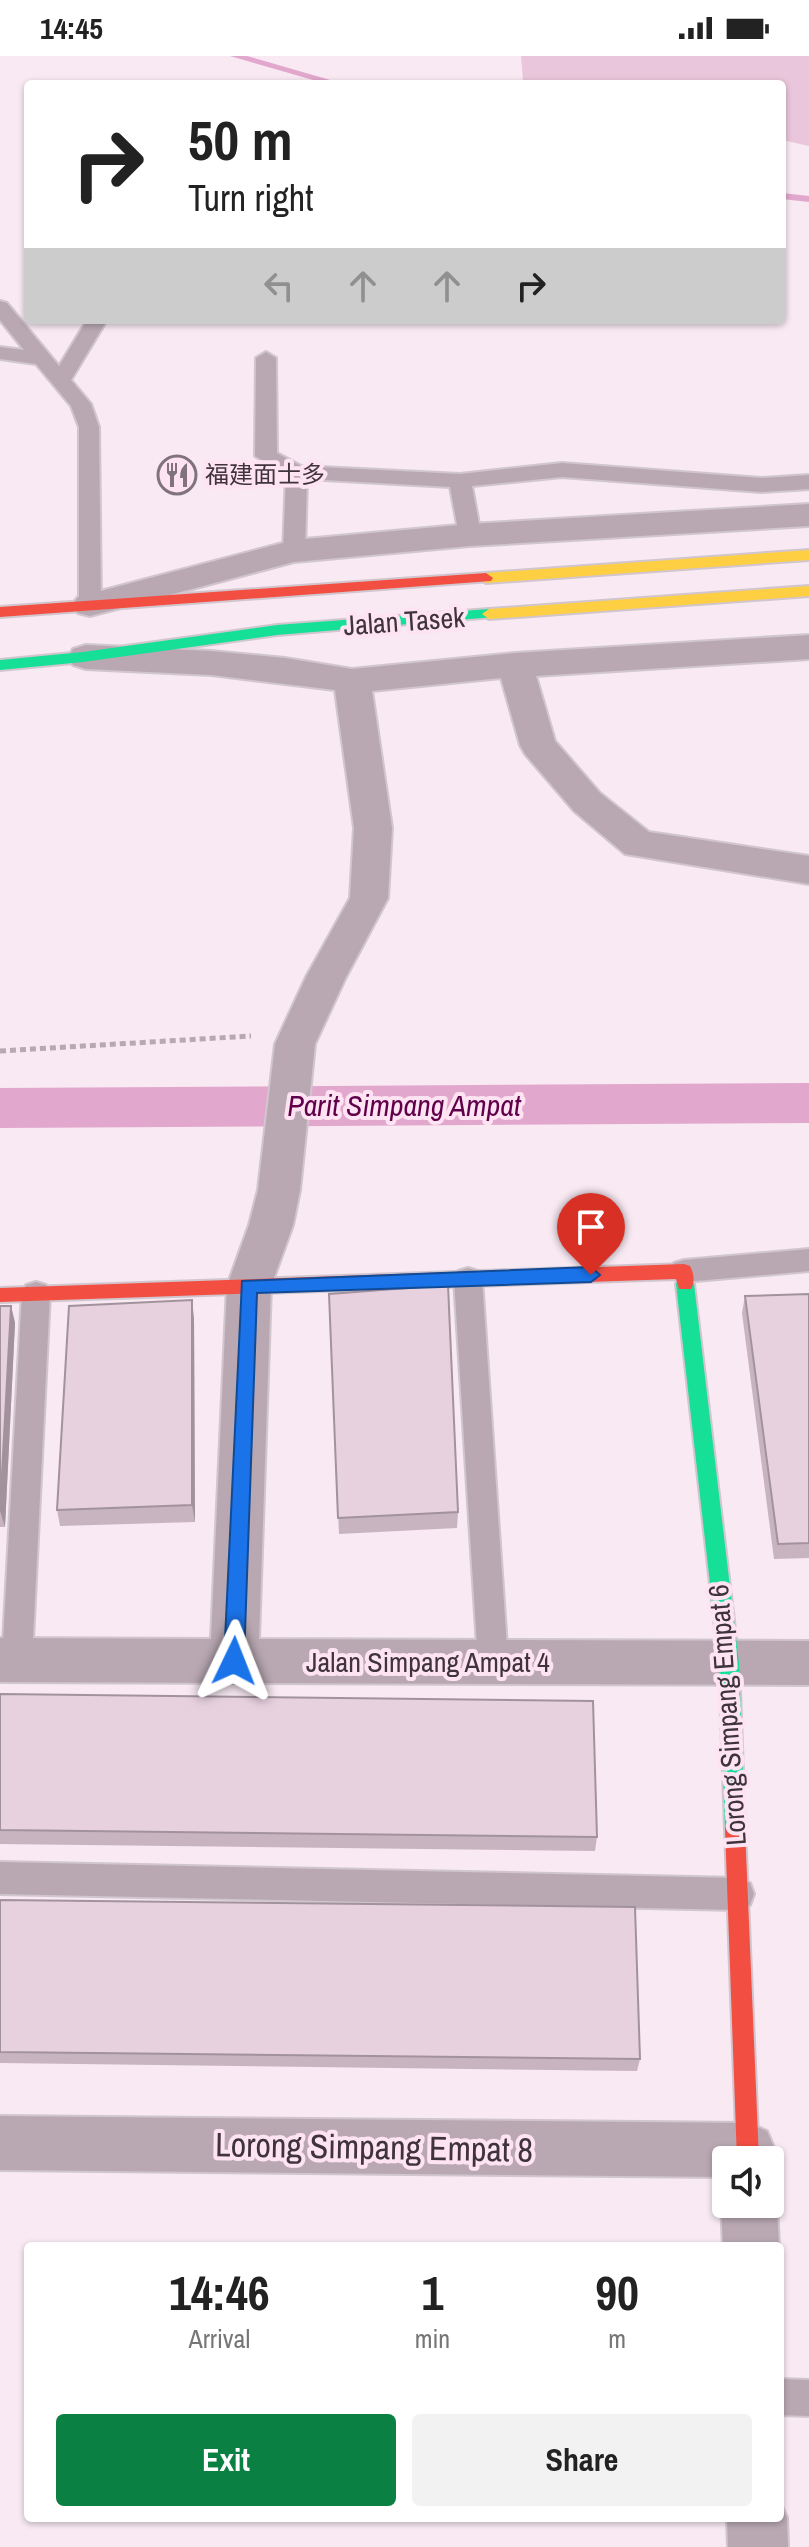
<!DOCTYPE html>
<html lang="en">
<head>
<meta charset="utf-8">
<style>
  body { margin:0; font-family:"Archivo Narrow","Noto Sans SC",sans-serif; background:#f2f2f2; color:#222; height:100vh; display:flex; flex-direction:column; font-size:30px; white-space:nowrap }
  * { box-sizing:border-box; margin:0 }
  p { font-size:26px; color:#767676 }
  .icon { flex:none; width:44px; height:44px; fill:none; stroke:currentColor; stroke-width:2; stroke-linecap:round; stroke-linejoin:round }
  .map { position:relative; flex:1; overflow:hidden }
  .sheet { position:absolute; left:24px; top:2186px; width:760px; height:280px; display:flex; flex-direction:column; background:#fff; border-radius:8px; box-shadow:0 2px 6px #0004 }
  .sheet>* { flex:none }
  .hud { position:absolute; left:24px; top:24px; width:762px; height:244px; border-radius:8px; box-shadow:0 2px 6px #0004; background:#fff; color:#222; overflow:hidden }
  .controls { position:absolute; left:712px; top:2090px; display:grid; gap:16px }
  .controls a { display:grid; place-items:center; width:72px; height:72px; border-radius:8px; background:#fff; box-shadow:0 2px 6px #0004; font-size:40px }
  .pin { position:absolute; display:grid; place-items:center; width:68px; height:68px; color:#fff; margin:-82px -34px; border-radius:50% 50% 50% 0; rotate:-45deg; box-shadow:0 0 8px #0007 }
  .pin .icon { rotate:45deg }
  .me { position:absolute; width:88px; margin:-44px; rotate:2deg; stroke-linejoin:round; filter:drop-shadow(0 0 6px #0008) }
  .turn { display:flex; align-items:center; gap:28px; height:168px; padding:0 32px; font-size:36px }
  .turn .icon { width:104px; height:104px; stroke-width:2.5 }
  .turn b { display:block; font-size:56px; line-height:68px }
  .lanes { display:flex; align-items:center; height:76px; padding:0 32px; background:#0003; justify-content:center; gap:40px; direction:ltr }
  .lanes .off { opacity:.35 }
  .eta { display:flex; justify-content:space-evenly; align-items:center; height:136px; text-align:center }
  .eta b { font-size:48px; font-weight:700; line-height:56px }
  .primary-button { display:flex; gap:16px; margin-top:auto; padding:16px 32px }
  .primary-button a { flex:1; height:92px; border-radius:8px; background:#0b8043; color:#fff; font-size:32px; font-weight:700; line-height:92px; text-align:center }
  .primary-button a+a { background:#f2f2f2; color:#222 }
  .status { display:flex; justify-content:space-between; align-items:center; height:56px; padding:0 40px; background:#fff; direction:ltr }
  .status svg { height:22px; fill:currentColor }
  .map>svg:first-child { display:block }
  .green { fill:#e9c6db }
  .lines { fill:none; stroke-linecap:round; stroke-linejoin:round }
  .stream { fill:#e2a7cd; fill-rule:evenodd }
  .canal { fill:#e2a7cd; fill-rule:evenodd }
  .lane-casing { stroke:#d1c6cd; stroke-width:4 }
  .street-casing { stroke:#d1c6cd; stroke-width:4 }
  .fast-casing { stroke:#d1c6cd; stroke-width:4 }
  .slow-casing { stroke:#d1c6cd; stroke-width:4 }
  .jam-casing { stroke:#d1c6cd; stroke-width:4 }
  .path { stroke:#b7a8b1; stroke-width:5; stroke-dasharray:6 4; stroke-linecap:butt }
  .lane { fill:#b9a8b2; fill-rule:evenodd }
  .street { fill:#b9a8b2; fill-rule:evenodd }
  .fast { fill:#16e098; fill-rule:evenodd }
  .slow { fill:#ffcf43; fill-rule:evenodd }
  .jam { fill:#f24e42; fill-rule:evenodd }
  .wall { fill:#c8b4c0 }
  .shaded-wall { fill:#a2929c }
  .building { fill:#e8d1df; stroke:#a2929c; stroke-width:2 }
  .route { fill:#1a73e8; stroke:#114b97; stroke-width:2 }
  .labels { text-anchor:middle; stroke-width:8; stroke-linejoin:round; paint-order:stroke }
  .far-poi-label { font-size:24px; fill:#3f343b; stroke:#fee3f3; text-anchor:start }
  .street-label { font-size:28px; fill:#3f343b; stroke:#fee3f3 }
  .water-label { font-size:30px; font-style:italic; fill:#61004a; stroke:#fee3f3 }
  .near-street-label { font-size:34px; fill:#3f343b; stroke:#fee3f3 }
</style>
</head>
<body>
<div class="status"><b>14:45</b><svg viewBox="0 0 49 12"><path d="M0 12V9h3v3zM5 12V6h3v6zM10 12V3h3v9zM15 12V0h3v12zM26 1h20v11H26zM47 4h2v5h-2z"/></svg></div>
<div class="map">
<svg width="809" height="2491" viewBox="0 0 809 2491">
  <rect width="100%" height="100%" fill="#f8e9f2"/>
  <path class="green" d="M521,0H809V90L782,84V28H537L523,25Z"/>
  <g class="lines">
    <g class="stream">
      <path d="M230,0H247L344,28H327Z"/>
      <path d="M782,137L809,140V146L782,143Z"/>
    </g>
    <path class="canal" d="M809,1027V1067L0,1072V1032Z"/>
    <defs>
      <g id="lane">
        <path d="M0,245L7,247L59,310L87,264H107L71,324L91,348L99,371L101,549L98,554H82L79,549V371L71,350L36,308L0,303V291L24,294L0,264Z"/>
        <path d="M266,296L276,302L277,397L301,410L460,418L562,407L761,422L809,419V433L761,436L562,421L472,430L481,479L478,484H462L459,479L450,431L307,423L305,495L302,500H286L283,495L286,419L255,400L256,302Z"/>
        <path d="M809,1193V1215L684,1226L674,1223L670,1215L674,1207L684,1204Z"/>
        <path d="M468,1212L478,1215L482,1223L508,1606L504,1616L493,1620L482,1616L478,1606L454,1223L458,1215Z"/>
        <path d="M36,1226L46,1229L50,1237L32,1604L28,1614L17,1618L6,1614L2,1604L22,1237L26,1229Z"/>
        <path d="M0,1806L738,1822L750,1827L754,1838L750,1849L738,1854L0,1838Z"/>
        <path d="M780,2323L809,2324V2360L780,2359Z"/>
      </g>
      <g id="street">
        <path d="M809,448V470L470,490L294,506L90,560L78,557L72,549L78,541L294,484L470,468Z"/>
        <path d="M809,579V603L536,620L555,685L600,737L649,776L809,800V828L625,798L574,755L525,698L520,689L501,622L372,635L392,772L388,842L346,921L315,988L300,1134L293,1169L271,1230L259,1583L809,1585V1629L0,1626V1582L211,1583L227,1230L249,1169L258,1134L275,988L306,921L350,842L354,772L335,634L211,619L86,613L73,609L68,601L73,593L86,589L211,595L285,602L352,613L515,597Z"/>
        <path d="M0,2060L748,2067L767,2075L775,2094L770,2107V2104H726V2121L0,2114Z"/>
        <path d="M770,2132L777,2148L779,2190H723L721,2148L726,2136V2148H770Z"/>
        <path d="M780,2446L787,2462L788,2491H728L727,2462H780Z"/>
      </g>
      <g id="fast">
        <path d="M489,553L496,558L494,561L277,579L83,606L0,614V604L83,596L277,569Z"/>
        <path d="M685,1221L691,1223L694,1228L739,1607L745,1773L742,1780L735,1783L728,1780L725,1773L719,1607L676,1228L679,1223Z"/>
      </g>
      <g id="slow">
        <path d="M809,494V504L486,527L479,522L486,517Z"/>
        <path d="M809,530V540L489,563L482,558L489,553Z"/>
      </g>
      <g id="jam">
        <path d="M486,517L493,522L491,525L0,561V551Z"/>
        <path d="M684,1208L690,1210C694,1217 695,1226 691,1233H679L676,1223L0,1246V1232Z"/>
        <path d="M735,1763L742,1766L745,1773L759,2104H737L725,1773L728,1766Z"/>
      </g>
    </defs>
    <use href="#lane" class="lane-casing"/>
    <use href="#street" class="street-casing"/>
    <use href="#fast" class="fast-casing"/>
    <use href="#slow" class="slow-casing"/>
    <use href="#jam" class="jam-casing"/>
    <path class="path" d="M0,995L251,980"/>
    <use href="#lane" class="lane"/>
    <use href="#street" class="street"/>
    <use href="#fast" class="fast"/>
    <use href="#slow" class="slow"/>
    <use href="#jam" class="jam"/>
  </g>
  <g class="wall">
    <path d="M329,1238L458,1456L457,1472L339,1478Z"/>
    <path d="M809,1238V1502L774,1503L742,1257L745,1240Z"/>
    <path d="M0,1250H11L15,1267L5,1471H0Z"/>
    <path d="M194,1262L195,1466L60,1470L57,1454Z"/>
    <path d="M0,1638L597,1781L595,1795L0,1788Z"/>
    <path d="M0,1844L640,2003L637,2015L0,2007Z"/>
  </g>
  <g class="shaded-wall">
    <path d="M192,1244L194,1262L195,1466L192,1449Z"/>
    <path d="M11,1250L15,1267L5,1471L0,1455Z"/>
  </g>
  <g class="building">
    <path d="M448,1229L458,1456L338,1462L329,1238Z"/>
    <path d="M809,1238V1487L778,1488L745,1240Z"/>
    <path d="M192,1244V1449L57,1454L69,1250Z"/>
    <path d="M0,1250H11L0,1455Z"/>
    <path d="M0,1638L593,1645L597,1781L0,1774Z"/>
    <path d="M0,1844L635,1851L640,2003L0,1996Z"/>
  </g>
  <path class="route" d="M591,1211L600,1219L591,1226L257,1237L244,1605L241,1611L234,1614L226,1611L224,1605L242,1225Z"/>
  <defs>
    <symbol id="restaurant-ring" viewBox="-11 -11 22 22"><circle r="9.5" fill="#fee3f3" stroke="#80737b" stroke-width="1.5"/><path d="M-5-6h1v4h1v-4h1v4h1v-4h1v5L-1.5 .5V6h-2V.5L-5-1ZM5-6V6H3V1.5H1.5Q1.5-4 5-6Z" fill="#80737b"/></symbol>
  </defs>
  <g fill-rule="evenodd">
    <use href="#restaurant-ring" x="155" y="397" width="44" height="44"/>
  </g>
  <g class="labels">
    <g class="far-poi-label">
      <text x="205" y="427">福建面士多</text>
    </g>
    <g class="street-label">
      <text transform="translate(404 565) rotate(-4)" y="10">Jalan Tasek</text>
      <text x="428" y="1616">Jalan Simpang Ampat 4</text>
      <text transform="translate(727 1659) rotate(-94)" y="10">Lorong Simpang Empat 6</text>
    </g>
    <g class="water-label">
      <text x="404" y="1060">Parit Simpang Ampat</text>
    </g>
    <g class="near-street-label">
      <text transform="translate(374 2091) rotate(1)" y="12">Lorong Simpang Empat 8</text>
    </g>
  </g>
</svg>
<div class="controls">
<a><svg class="icon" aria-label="sound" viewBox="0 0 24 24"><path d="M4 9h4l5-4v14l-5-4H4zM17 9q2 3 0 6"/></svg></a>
</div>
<div class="pin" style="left:591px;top:1219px;background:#d93025"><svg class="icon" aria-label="arrive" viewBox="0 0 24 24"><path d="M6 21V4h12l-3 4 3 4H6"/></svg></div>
<svg class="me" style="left:234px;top:1605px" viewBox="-20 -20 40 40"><path d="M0-17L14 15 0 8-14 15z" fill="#1a73e8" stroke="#fff" stroke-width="4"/></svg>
<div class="hud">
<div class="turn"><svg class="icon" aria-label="right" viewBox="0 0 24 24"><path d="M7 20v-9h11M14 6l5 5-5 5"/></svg><div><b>50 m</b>Turn right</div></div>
<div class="lanes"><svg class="icon off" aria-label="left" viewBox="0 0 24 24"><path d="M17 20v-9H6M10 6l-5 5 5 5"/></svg><svg class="icon off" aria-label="ahead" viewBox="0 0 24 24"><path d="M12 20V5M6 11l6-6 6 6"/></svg><svg class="icon off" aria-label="ahead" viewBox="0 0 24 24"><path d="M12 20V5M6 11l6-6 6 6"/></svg><svg class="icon" aria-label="right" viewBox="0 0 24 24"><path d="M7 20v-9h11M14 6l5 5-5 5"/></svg></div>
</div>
<section class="sheet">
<div class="eta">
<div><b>14:46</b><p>Arrival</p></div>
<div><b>1</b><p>min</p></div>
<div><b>90</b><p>m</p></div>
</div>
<div class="primary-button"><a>Exit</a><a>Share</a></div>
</section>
</div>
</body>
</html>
